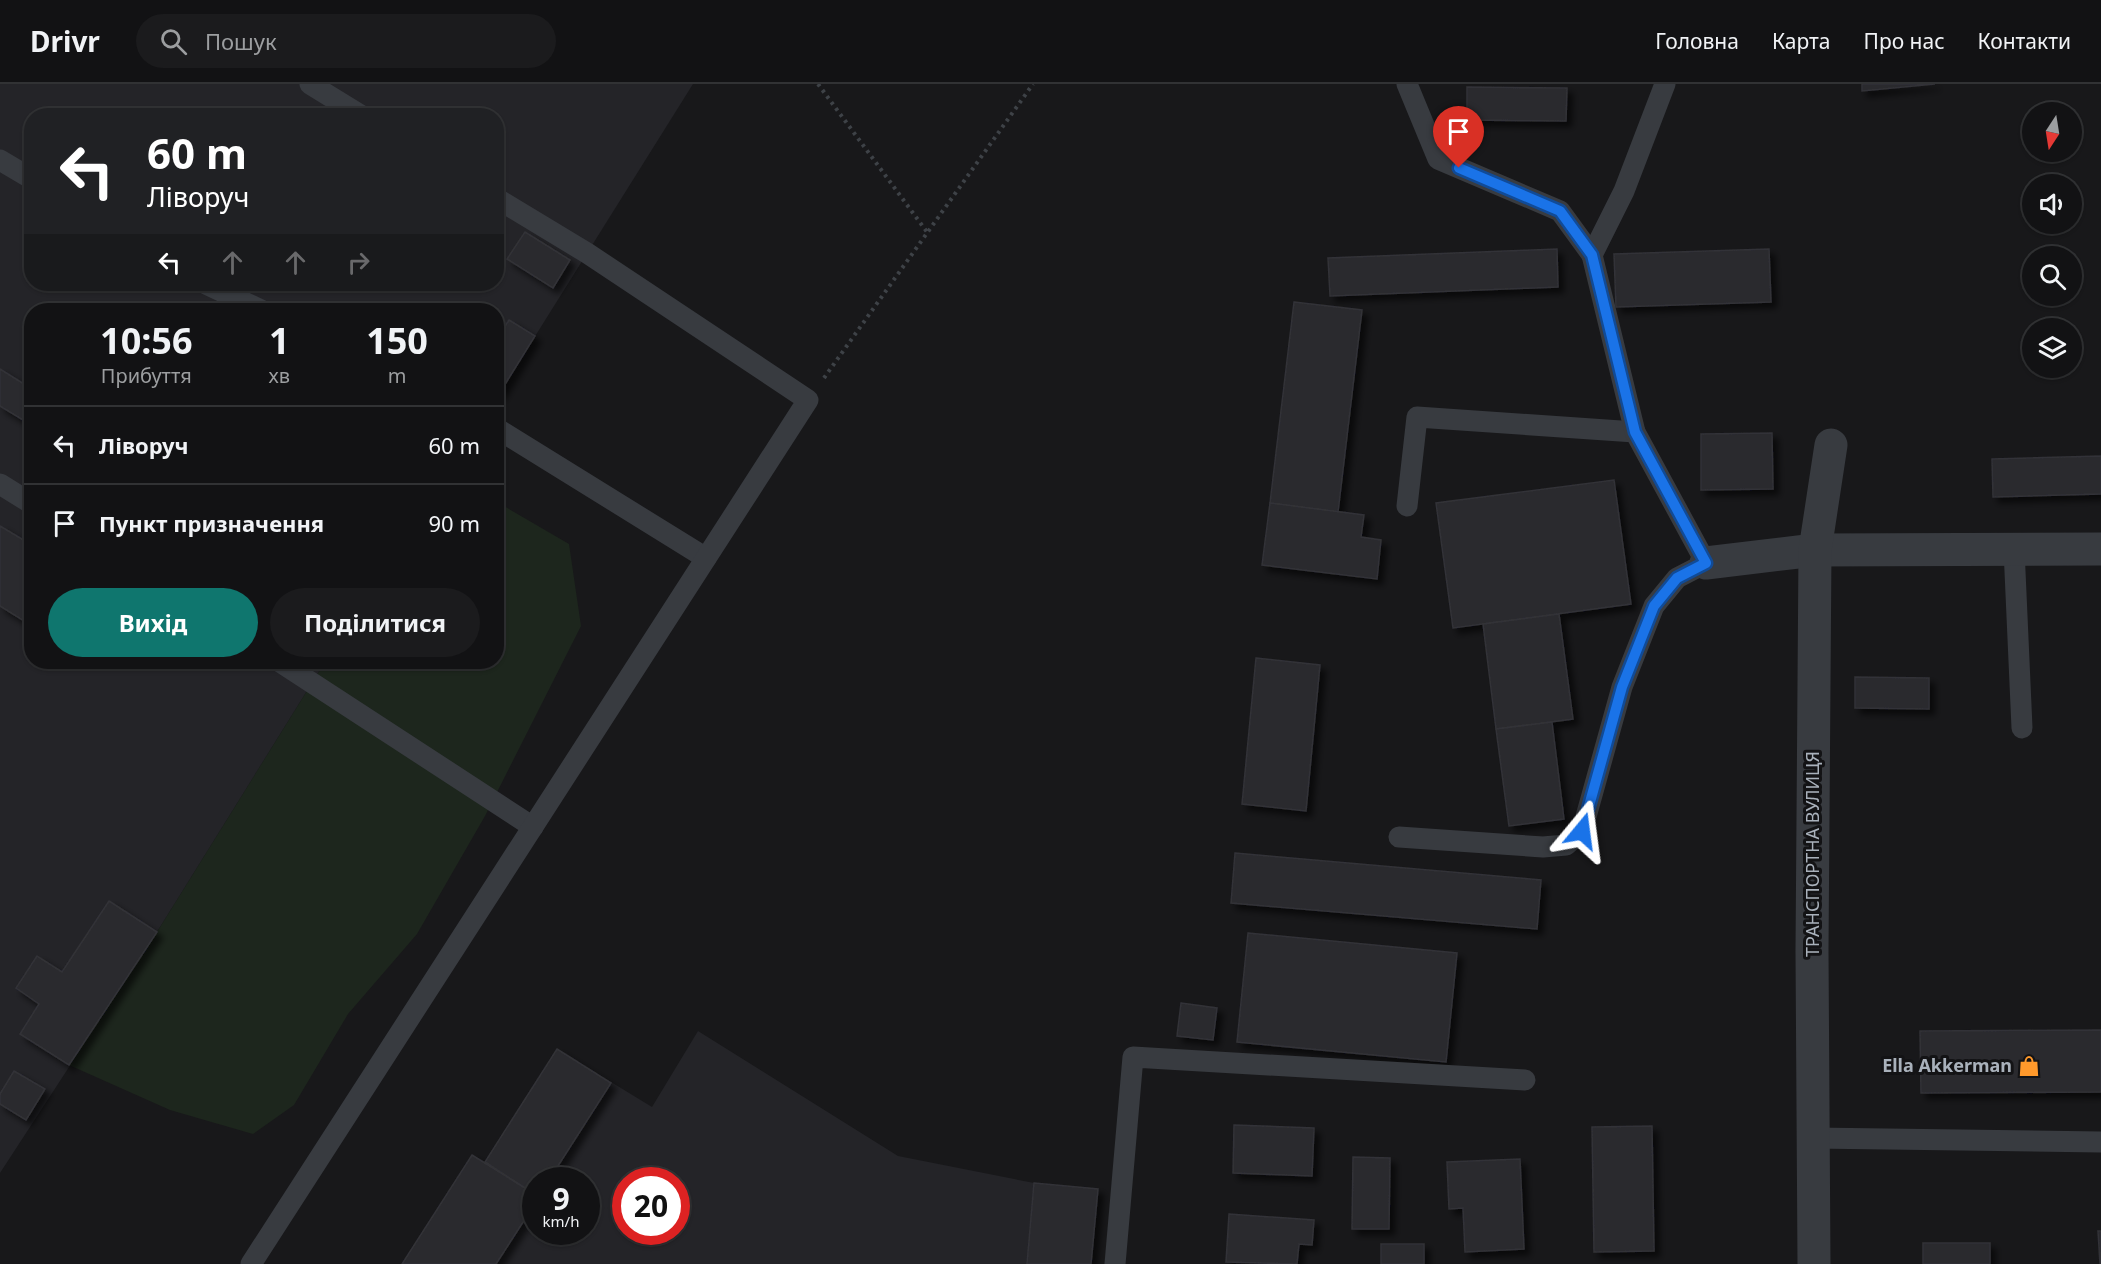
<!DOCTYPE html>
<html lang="uk">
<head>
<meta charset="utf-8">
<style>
  body { margin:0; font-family:"Noto Sans",sans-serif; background:#1b1b1d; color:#f1f3f6; height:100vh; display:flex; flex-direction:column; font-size:22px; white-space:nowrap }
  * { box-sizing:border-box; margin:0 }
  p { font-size:20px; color:#9c9ea0 }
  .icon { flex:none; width:33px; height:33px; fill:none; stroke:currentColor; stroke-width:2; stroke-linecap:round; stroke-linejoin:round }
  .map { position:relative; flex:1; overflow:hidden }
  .details { position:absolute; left:24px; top:219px; width:480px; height:366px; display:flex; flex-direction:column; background:#121214; border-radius:24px; box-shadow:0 2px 4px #0004,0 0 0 2px #313234 }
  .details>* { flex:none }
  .hud { position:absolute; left:24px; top:24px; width:480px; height:183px; border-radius:24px; box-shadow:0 2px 4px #0004,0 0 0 2px #313234; background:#202124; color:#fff; overflow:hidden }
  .needle { width:39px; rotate:192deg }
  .controls { position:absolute; left:2022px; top:18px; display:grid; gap:12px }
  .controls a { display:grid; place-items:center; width:60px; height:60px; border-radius:50%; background:#121214; box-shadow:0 2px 4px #0004,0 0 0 2px #313234; font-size:30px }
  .speed { position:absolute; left:522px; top:1083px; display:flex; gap:12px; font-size:30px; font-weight:700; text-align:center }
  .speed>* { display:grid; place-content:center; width:78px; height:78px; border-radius:50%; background:#121214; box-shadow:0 2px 4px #0004,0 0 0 2px #313234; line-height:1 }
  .speed small { font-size:15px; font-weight:400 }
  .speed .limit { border:9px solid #d22; background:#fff; color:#111 }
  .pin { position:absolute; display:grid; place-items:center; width:51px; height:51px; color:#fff; margin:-62px -26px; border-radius:50% 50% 50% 0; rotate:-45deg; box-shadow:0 0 6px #0007 }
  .pin .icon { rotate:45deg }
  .me { position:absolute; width:66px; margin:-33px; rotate:16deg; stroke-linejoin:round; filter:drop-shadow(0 0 4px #0008) }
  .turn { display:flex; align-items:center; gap:21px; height:126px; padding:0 24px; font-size:27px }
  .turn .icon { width:78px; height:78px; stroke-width:2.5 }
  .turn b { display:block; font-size:42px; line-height:51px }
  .lanes { display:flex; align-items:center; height:57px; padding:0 24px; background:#0003; justify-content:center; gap:30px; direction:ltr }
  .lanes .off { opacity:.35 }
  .eta { display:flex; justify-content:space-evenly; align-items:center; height:102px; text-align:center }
  .eta b { font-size:36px; font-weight:700; line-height:42px }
  .cta { display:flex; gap:12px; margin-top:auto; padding:12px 24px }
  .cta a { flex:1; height:69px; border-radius:36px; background:#0f766e; color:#fff; font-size:24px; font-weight:700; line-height:69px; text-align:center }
  .cta a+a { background:#1b1b1d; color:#f1f3f6 }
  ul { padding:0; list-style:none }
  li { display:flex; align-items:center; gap:18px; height:78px; padding:0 24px; border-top:2px solid #313234 }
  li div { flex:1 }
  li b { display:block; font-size:22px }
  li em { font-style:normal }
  header { display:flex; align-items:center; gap:36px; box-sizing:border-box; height:84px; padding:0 30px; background:#121214; border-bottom:2px solid #313234 }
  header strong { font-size:28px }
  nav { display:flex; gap:33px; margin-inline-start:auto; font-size:21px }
  .search { width:420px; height:54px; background:#1b1b1d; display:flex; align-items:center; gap:15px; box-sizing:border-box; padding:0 21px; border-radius:33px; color:#9c9ea0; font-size:22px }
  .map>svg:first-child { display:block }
  .built { fill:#242428; fill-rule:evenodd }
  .green { fill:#1d261d }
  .building { fill:#2b2b2e; stroke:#323237; stroke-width:1.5; filter:url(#shadow) }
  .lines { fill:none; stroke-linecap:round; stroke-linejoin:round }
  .path { stroke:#3e4247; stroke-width:4; stroke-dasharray:3 4.5; stroke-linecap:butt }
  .service { stroke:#383b40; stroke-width:21 }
  .minor { stroke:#383b40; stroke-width:33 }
  .route-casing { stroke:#114b97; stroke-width:15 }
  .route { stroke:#1a73e8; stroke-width:10 }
  .labels { text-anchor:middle; stroke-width:6; stroke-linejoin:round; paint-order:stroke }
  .street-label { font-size:18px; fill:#a9b1bb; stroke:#131315 }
  .poi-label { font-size:18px; font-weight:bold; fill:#a9b1bb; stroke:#131315; text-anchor:end }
</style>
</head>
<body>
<header>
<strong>Drivr</strong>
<div class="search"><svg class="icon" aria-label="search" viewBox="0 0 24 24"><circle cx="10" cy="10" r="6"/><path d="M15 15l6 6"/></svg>Пошук</div>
<nav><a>Головна</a><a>Карта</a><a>Про нас</a><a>Контакти</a></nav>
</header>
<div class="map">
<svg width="2101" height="1180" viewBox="0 0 2101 1180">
  <defs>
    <filter id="shadow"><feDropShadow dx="5.5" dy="5.5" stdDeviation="3" flood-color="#0009"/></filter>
  </defs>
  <rect width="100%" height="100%" fill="#18181a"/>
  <g class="built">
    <path d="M0,0H693L497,313L496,226H32V578H325L157,848L0,1089ZM32,32H496V200H32Z"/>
    <path d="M698,947L898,1072L1034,1099L1098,1105L1091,1180H402L472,1071L485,1078L557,965L652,1023ZM536,1096H586V1148H536ZM626,1096H676V1148H626Z"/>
  </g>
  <path class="green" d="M497,418L569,460L581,542L485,732L417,850L348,930L294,1021L253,1050L170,1026L69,981L157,848L325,578H496Z"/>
  <g class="building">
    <path d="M1862,0H1935L1862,7Z"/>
    <path d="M1467,3L1567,4L1566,37L1467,36Z"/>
    <path d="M525,148L570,176L553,204L507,175Z"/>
    <path d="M1557,165L1558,203L1330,212L1328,174Z"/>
    <path d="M1769,165L1771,218L1616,223L1614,170Z"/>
    <path d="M1294,218L1362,226L1338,428L1270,419Z"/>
    <path d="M509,236L535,252L499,310L496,309V256Z"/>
    <path d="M0,285L32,305V323L23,336L0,322Z"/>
    <path d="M32,323V342L23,336Z"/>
    <path d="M1772,349L1773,405L1701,406V350Z"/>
    <path d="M2101,372V410L1993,413L1992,375Z"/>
    <path d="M1614,396L1631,520L1453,544L1436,419Z"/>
    <path d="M1270,419L1364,431L1361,453L1381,456L1377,495L1262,481Z"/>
    <path d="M0,442L32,461V542L0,522Z"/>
    <path d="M1559,530L1573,635L1496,645L1483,540Z"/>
    <path d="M1256,574L1320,581L1306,727L1242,720Z"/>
    <path d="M1855,593L1929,594V625L1855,624Z"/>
    <path d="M1552,638L1564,735L1509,742L1496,645Z"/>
    <path d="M1235,769L1541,796L1537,845L1231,819Z"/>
    <path d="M109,817L157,848L69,981L20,950L39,920L16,904L37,872L62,888Z"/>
    <path d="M1248,849L1457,869L1446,978L1237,958Z"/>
    <path d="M1181,919L1217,924L1213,956L1177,952Z"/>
    <path d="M2101,946V1008L1921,1009L1920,947Z"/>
    <path d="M557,965L611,999L549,1096H536V1111L485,1078Z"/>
    <path d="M14,987L45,1005L26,1036L0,1020V1010Z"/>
    <path d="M1234,1041L1314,1044L1312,1092L1233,1089Z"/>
    <path d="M1652,1042L1654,1167L1594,1168L1592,1043Z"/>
    <path d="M472,1071L536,1111V1118L496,1180H402Z"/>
    <path d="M1353,1073L1390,1074L1389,1145H1352Z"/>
    <path d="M1520,1075L1524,1165L1465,1168L1463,1124L1449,1125L1447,1078Z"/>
    <path d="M1034,1099L1098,1105L1091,1180H1027Z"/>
    <path d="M1229,1130L1314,1136L1312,1161L1299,1160L1297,1180L1226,1178Z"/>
    <path d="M2098,1147H2101V1180H2100Z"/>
    <rect x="1923" y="1159" width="67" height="21"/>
    <rect x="1381" y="1160" width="43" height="20"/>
  </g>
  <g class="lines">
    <g class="path">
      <path d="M818,0L927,148"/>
      <path d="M824,294L1033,0"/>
    </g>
    <g class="service">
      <path d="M310,0L362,32"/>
      <path d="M1407,0L1438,75L1560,127L1592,171"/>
      <path d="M0,76L32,95"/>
      <path d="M206,200L261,226"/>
      <path d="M496,344L706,474"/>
      <path d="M0,400L32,420"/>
      <path d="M1407,422L1417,333L1635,348"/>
      <path d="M2014,465L2022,644"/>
      <path d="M280,578L533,743"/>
      <path d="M1399,753L1543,763L1566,761L1582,747L1622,603L1654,522L1677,494L1706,479L1635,348L1592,171L1624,107L1665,0"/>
      <path d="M1813,1054L2101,1058"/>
      <path d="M251,1180L808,316L587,169L496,114"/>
      <path d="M1115,1180L1133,973L1525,996"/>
    </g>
    <g class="minor">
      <path d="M1706,479L1815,466L2101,465"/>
      <path d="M1814,1180L1812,867L1815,466L1831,361"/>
    </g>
  </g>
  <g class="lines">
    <defs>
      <path id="route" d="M1459,84L1560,127L1592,171L1635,348L1706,479L1677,494L1654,522L1622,603L1582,747"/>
    </defs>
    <use href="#route" class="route-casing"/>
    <use href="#route" class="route"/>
  </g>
  <defs>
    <symbol id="shop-bare" viewBox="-9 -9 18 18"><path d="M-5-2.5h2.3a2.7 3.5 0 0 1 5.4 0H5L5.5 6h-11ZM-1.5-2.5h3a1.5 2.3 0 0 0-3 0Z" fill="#ff992b" stroke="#131315" stroke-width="2.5" paint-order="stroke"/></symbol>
  </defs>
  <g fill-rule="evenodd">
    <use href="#shop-bare" x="2014" y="967" width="30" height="30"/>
  </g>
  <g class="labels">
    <g class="street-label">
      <text transform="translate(1813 770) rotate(-90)" y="6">ТРАНСПОРТНА ВУЛИЦЯ</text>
    </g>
    <g class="poi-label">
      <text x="2012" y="988">Ella Akkerman</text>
    </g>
  </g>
</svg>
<div class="controls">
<a><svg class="needle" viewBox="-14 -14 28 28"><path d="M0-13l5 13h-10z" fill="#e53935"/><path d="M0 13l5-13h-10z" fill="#9c9ea0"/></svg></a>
<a><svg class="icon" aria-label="sound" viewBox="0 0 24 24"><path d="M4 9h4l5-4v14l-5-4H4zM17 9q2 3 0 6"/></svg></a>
<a><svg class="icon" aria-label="search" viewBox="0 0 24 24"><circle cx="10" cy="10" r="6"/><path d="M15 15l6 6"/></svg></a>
<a><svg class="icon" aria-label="layers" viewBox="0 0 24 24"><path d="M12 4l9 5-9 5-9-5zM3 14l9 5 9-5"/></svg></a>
</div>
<div class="speed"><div>9<small>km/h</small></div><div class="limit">20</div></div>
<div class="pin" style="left:1459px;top:84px;background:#d93025"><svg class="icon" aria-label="arrive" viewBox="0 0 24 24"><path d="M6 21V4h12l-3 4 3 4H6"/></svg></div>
<svg class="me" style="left:1582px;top:747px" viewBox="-20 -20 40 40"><path d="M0-17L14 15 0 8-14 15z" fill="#1a73e8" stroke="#fff" stroke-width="4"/></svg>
<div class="hud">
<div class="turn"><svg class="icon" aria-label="left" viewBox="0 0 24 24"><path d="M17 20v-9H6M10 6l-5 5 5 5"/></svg><div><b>60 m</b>Ліворуч</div></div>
<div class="lanes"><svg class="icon" aria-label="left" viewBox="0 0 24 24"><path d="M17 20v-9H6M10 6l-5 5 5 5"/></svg><svg class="icon off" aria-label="ahead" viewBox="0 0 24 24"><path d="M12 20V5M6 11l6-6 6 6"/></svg><svg class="icon off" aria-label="ahead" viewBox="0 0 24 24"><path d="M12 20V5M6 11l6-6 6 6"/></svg><svg class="icon off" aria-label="right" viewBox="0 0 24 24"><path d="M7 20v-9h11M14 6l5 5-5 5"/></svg></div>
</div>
<section class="details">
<div class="eta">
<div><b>10:56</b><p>Прибуття</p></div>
<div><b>1</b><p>хв</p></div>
<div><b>150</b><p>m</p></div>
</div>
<ul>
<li><svg class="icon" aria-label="left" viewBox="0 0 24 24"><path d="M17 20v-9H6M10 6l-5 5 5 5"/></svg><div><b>Ліворуч</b></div><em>60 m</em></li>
<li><svg class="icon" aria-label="arrive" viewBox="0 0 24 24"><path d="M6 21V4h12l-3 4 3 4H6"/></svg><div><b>Пункт призначення</b></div><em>90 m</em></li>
</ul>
<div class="cta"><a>Вихід</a><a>Поділитися</a></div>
</section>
</div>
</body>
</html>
